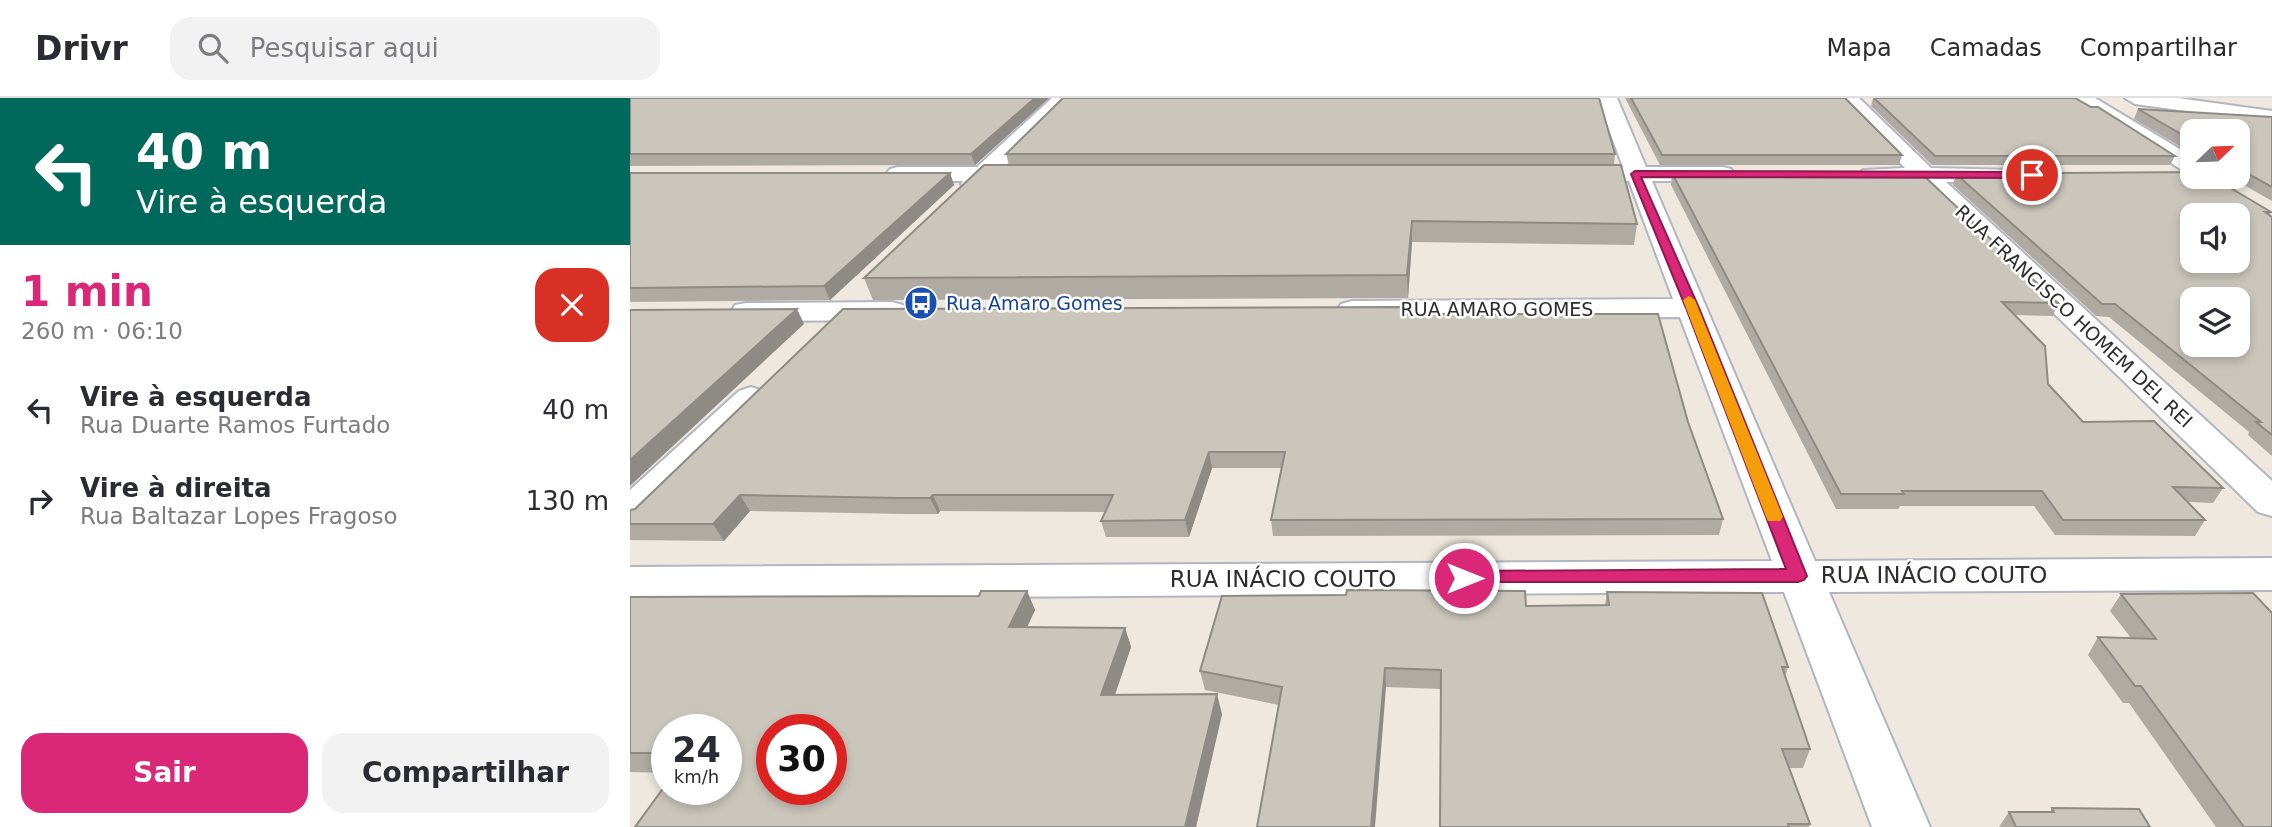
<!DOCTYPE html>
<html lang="pt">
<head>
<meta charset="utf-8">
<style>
  body { margin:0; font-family:"DejaVu Sans",sans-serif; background:#f2f2f3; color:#2b2b33; height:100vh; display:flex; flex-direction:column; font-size:26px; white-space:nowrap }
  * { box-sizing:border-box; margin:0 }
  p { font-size:23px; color:#7c7c81 }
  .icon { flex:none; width:38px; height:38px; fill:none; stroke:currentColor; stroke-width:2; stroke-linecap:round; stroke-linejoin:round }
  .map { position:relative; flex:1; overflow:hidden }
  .sheet { display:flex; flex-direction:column; background:#fff; width:630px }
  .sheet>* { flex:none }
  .hud { background:#00695c; color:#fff; overflow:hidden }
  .needle { width:46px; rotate:67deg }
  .controls { position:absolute; left:1550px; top:21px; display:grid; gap:14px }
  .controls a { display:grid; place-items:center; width:70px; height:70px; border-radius:14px; background:#fff; box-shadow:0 4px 10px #0003; font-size:35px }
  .speed { position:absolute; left:21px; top:616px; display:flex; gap:14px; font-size:35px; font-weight:700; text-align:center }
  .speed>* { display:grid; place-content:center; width:91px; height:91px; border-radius:50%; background:#fff; box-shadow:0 4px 10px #0003; line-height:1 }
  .speed small { font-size:18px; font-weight:400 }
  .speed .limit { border:10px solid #d22; background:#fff; color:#111 }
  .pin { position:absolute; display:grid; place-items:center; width:60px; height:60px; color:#fff; margin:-30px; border:4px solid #fff; border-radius:50%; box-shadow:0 2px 7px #0007 }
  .me { position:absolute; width:77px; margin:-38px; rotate:90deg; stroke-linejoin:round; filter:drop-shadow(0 0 5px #0008) }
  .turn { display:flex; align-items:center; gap:24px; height:147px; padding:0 21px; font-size:32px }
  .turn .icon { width:91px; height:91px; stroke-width:2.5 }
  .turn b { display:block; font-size:49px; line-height:60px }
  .round { display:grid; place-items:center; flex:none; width:74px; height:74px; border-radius:21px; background:#f2f2f3 }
  .summary { display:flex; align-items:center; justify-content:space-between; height:119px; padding:0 21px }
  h1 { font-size:42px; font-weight:800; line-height:52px; color:#db2777 }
  .cta { display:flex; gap:14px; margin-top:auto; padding:14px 21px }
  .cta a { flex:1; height:80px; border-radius:21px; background:#db2777; color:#fff; font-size:28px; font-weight:800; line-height:80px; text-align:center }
  .cta a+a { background:#f2f2f3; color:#2b2b33 }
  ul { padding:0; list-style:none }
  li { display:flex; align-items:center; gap:21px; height:91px; padding:0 21px }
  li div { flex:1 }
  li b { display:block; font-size:26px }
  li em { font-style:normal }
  header { display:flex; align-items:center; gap:42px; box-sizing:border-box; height:98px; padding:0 35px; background:#fff; border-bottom:2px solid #e1e1e2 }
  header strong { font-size:33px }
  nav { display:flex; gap:38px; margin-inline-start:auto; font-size:24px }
  .search { width:490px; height:63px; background:#f2f2f3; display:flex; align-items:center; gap:18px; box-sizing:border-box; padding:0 24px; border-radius:21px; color:#7c7c81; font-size:26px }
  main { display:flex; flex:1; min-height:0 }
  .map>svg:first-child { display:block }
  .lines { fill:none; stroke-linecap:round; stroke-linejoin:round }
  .minor-casing { stroke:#b2b5c2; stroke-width:4 }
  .minor { fill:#fff; fill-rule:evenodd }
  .wall { fill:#afaaa2 }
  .shaded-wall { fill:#8e8b84 }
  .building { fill:#cbc6bc; stroke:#8e8b84; stroke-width:2; fill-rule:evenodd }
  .route { fill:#db2777; stroke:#8e194d; stroke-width:2 }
  .slow { fill:#f59e0b }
  .labels { text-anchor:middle; stroke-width:5; stroke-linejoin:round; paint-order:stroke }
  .far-transit-label { font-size:19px; fill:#164399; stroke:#fff; text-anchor:start }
  .far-street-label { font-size:19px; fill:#2d2d2d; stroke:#fff }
  .street-label { font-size:23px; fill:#2d2d2d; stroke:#fff }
</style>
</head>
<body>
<header>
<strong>Drivr</strong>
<div class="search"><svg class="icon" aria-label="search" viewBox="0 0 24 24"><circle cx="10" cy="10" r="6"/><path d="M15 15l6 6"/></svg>Pesquisar aqui</div>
<nav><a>Mapa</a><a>Camadas</a><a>Compartilhar</a></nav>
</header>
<main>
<section class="sheet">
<div class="hud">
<div class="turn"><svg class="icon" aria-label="left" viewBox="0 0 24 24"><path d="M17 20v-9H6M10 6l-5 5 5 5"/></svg><div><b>40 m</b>Vire à esquerda</div></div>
</div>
<div class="summary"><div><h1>1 min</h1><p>260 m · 06:10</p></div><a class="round" style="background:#d93025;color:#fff"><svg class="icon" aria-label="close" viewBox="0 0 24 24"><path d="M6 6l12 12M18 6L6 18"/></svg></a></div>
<ul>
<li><svg class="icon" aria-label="left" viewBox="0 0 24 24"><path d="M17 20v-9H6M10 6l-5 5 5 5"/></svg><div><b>Vire à esquerda</b><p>Rua Duarte Ramos Furtado</p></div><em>40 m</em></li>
<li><svg class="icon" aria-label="right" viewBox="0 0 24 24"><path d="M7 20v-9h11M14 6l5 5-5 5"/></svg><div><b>Vire à direita</b><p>Rua Baltazar Lopes Fragoso</p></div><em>130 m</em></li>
</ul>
<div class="cta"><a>Sair</a><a>Compartilhar</a></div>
</section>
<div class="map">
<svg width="1642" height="729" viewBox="0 0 1642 729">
  <rect width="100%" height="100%" fill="#efe8de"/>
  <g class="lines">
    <defs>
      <g id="minor">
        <path d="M422,0H443L374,69L405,71L409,76L405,81L360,83C351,91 346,94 335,91L331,86L333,83H268L260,81L256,76L260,71L268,69H347Z"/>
        <path d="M967,0H987L1016,69H1093L1101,71L1105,76L1101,81L1093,83H1022L1185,463L1642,460V492L1199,494L1300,729H1242L1154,494L0,501V469L1142,463L1050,219L722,221L711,218L707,212L711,206L722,203L1043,201L999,83H940L932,81L928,76L932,71L940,69H993Z"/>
        <path d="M1208,0H1229L1301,70L1385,72L1389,77L1385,82L1377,84H1316L1642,383V418L1628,414L1289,84L1233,82L1229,77L1233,72L1275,70Z"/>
        <path d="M1441,0H1465L1563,59V76L1555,74Z"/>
        <path d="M1495,0H1548L1642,13V25L1505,6Z"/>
        <path d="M262,204L273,207L277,213L273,219L262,222L116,223L105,221L101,214L105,207L116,205Z"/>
        <path d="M121,289L133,293L139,300L133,307L15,425L0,429V392L109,293Z"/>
      </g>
    </defs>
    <use href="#minor" class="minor-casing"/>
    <use href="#minor" class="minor"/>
  </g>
  <g class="wall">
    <path d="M0,0H419L345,67L0,68Z"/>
    <path d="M995,0H1215L1272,57L1269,67H1030Z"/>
    <path d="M1243,0H1445L1545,58L1540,67H1302L1241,8Z"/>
    <path d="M1508,11L1642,19V103L1600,79H1608V33H1563V56L1504,21Z"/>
    <path d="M376,56H985L984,67L1007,126L1004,147L782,144L778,200L243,202L234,180L379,67Z"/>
    <path d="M0,75H320L324,87L200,202L0,204Z"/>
    <path d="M1042,75L1428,205L1423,218L1385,217L1418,286L1453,324L1593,390L1583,405L1558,404L1575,422L1565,438L1425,437L1404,408H1270L1268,411H1206L1041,87Z"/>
    <path d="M1326,76L1641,114L1640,117L1642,119V358L1618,337L1619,334L1479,219L1466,218L1323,87Z"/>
    <path d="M775,216L1058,324L1093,421L1089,437L643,438L641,422L651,370H582L559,439H476L471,423L475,414L310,413L308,416H276L120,413L94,443L0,442V412Z"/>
    <path d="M397,493L405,512L397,529L495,530L501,549L485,597L592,616L566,729H5L96,691L37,632V675L0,674V499L349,498Z"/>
    <path d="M977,494L1158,569L1155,579L1180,651L1173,670H1159L1180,726L1179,729H810V591L756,589L649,607L575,592L570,573L716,497L896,508L975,507Z"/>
    <path d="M1623,495L1642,729H1586L1499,605H1493L1458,557L1468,539L1501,540L1480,513L1491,496Z"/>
    <path d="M1422,710L1520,729H1369L1379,714H1420Z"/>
  </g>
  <g class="shaded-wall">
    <path d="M405,0H419L345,67L341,56Z"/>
    <path d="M320,75L324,87L200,202L194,188Z"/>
    <path d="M782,123V144L778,200L777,177Z"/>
    <path d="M167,211L174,226L0,388V362Z"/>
    <path d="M579,354L582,370L559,439L555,422Z"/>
    <path d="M110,397L120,413L94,443L83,426Z"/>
    <path d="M303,397L310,413L308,416L300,400Z"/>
    <path d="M397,493L405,512L388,549L379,529Z"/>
    <path d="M495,530L501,549L478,617L471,597Z"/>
    <path d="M755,570L756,589L745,729H741Z"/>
    <path d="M587,596L592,616L566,729H555Z"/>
  </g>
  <g class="building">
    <path d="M0,0H405L341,56H0Z"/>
    <path d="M433,0H969L985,56H376Z"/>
    <path d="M1001,0H1215L1272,57H1032Z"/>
    <path d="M1244,0H1445L1461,9H1468L1545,58H1305Z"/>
    <path d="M1508,11L1642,19V89L1608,70V33H1563V43Z"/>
    <path d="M354,67H991L1007,126L782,123L777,177L234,180Z"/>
    <path d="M1563,74V79H1582L1641,114H1635L1642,119V337L1626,324H1631L1485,206H1472L1326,76ZM1563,117H1608V163H1563ZM1563,201H1608V247H1563Z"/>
    <path d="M0,75H320L194,188L0,190Z"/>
    <path d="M1042,75H1291L1428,205L1372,204L1415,248L1418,286L1453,324L1524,323L1593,390L1543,389L1575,422H1433L1412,393H1272L1274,396H1211Z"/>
    <path d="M775,209V216H1028L1058,324L1093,421L641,422L655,354H579L555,422L471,423L483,397H303L300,400H269L110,397L83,426H0V412L5,411L213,211Z"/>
    <path d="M167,211L0,362V212Z"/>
    <path d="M717,492L895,493L896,508L979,507L977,494L1132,495L1158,569H1152L1180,651H1152L1180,726H1158L1159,729H810L811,572L755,570L741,729H627L652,589L570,573L592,498L716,497Z"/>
    <path d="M351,493H397L379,529L495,530L471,597L587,596L555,729H5L37,685V691H96V632H37V655H0V499L349,498ZM142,632H201V691H142Z"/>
    <path d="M1623,495L1642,515V729H1614L1511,588H1505L1468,539L1526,541L1491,496Z"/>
    <path d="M1422,710L1509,711L1520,729H1386L1379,714H1424Z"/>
  </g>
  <path class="route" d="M1005,73L1402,74L1407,77L1402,80L1011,79L1069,210L1177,478L1174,482L1168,484H828L825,480L828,475L834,473L1156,471L1056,210L1001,76Z"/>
  <path class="slow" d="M1059,198L1065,202L1153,419L1150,423H1138L1136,419L1053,202Z"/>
  <defs>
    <symbol id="bus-disc" viewBox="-11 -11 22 22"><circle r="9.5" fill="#1a4fb4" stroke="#fff"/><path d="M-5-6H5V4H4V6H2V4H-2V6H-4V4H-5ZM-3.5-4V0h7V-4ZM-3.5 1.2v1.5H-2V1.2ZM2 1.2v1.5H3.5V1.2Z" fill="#fff"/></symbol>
  </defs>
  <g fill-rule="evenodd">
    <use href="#bus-disc" x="272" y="186" width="38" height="38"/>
  </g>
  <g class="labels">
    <g class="far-transit-label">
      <text x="316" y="212">Rua Amaro Gomes</text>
    </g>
    <g class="far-street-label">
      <text x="867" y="218">RUA AMARO GOMES</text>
      <text transform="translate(1444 218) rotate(43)" y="7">RUA FRANCISCO HOMEM DEL REI</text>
    </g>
    <g class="street-label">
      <text x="1304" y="485">RUA INÁCIO COUTO</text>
      <text x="653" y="489">RUA INÁCIO COUTO</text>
    </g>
  </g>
</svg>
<div class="controls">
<a><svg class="needle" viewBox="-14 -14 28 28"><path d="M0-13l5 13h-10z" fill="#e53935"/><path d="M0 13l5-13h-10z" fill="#7c7c81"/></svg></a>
<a><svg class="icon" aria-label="sound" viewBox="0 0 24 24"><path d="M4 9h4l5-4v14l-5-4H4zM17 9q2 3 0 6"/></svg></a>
<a><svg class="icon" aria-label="layers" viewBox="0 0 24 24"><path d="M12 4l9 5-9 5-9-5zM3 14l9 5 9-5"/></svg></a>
</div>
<div class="speed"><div>24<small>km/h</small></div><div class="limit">30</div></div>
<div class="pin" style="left:1402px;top:77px;background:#d93025"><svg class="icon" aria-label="arrive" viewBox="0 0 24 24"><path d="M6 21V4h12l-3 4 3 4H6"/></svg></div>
<svg class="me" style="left:834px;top:480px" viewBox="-20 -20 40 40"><circle r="17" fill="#db2777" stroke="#fff" stroke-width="3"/><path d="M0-11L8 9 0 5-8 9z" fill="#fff"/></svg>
</div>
</main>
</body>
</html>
